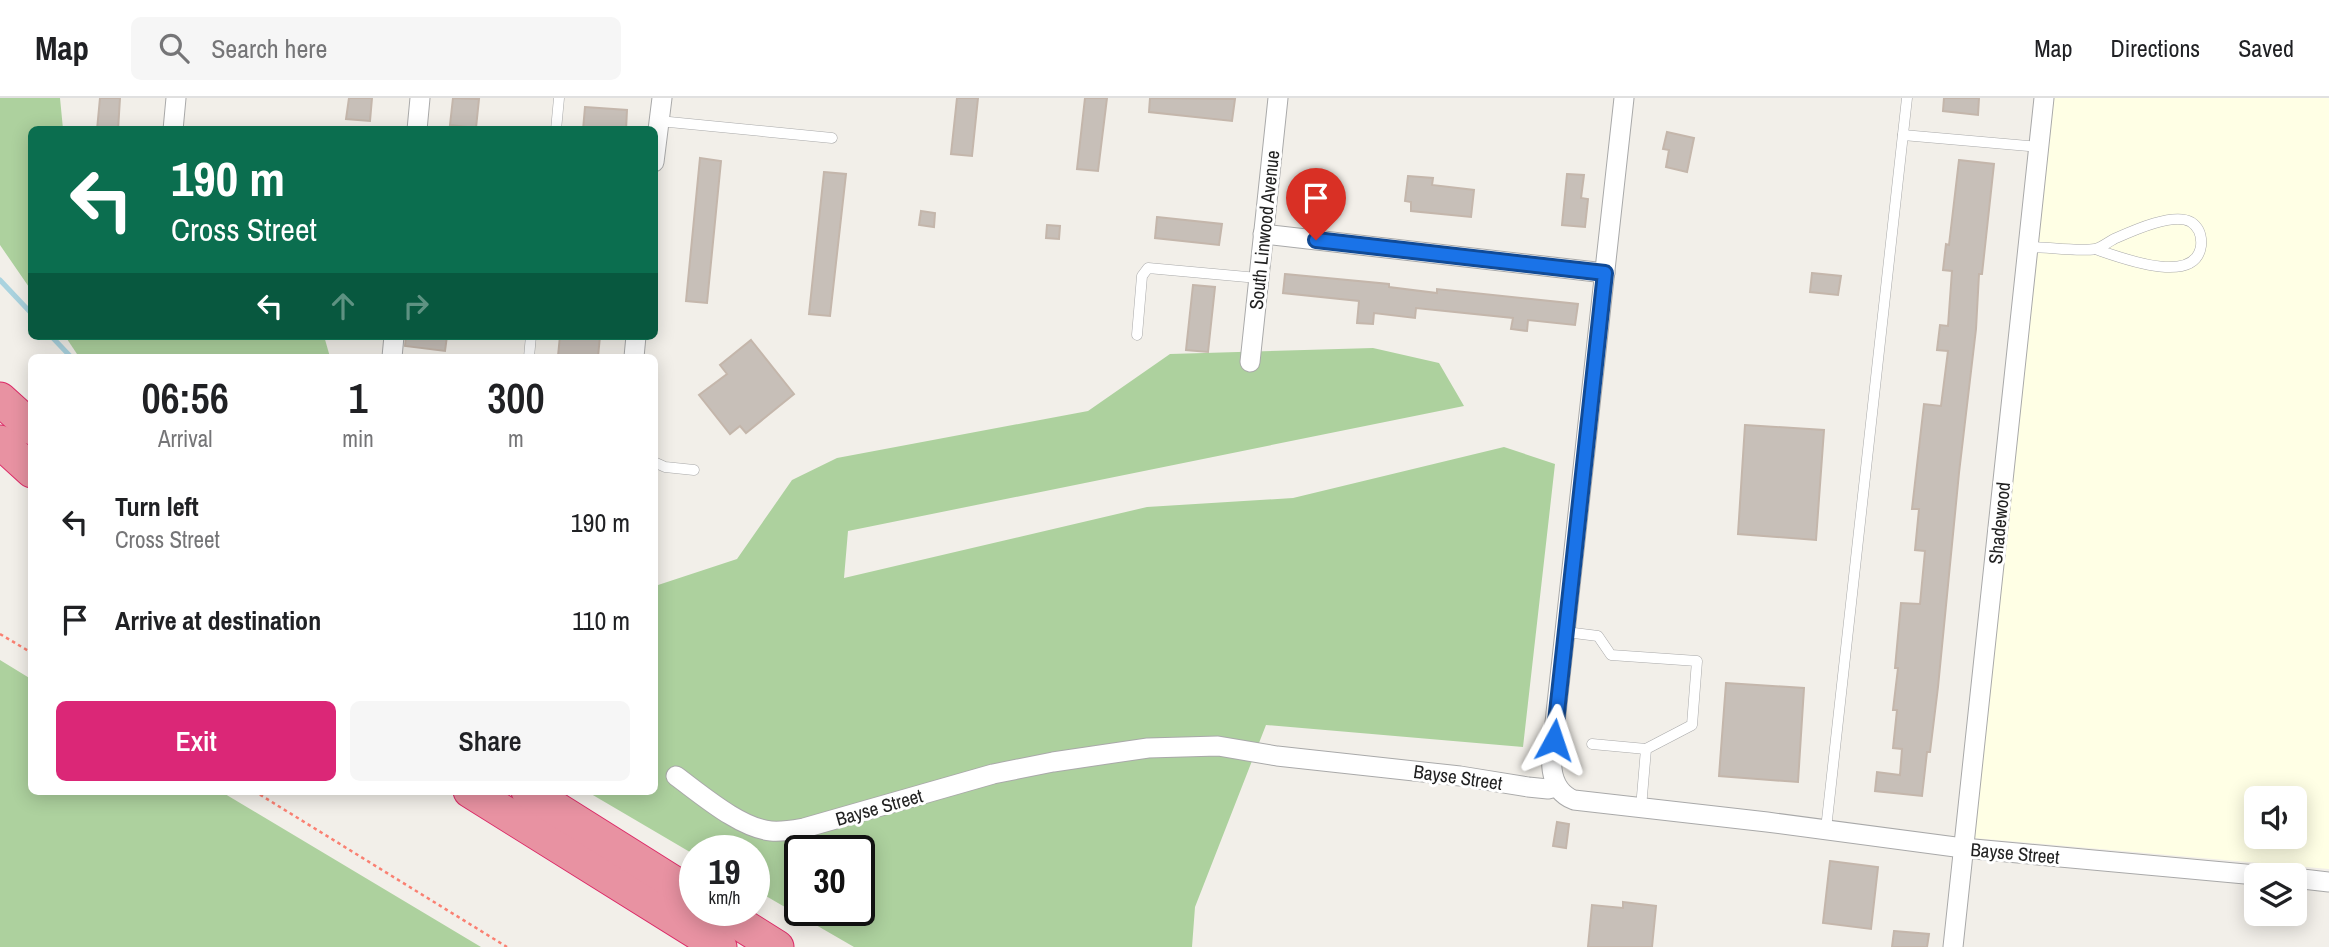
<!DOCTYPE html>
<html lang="en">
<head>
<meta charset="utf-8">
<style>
  body { margin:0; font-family:"Archivo Narrow",sans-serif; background:#f6f6f6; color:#202124; height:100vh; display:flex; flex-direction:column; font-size:26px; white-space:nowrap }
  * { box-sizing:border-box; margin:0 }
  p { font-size:23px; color:#757577 }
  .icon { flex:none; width:38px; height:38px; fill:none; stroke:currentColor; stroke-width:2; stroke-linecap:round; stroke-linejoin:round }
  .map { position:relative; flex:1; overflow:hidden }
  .details { position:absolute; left:28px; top:256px; width:630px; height:441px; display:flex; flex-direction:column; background:#fff; border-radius:10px; box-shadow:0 4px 18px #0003 }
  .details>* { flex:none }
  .hud { position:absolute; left:28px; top:28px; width:630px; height:214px; border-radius:10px; box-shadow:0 4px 18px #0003; background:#0b6e4f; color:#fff; overflow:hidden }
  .controls { position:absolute; left:2244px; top:688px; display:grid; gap:14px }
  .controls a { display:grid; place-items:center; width:63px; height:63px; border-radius:10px; background:#fff; box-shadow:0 4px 18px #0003; font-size:35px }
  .speed { position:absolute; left:679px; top:737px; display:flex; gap:14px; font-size:35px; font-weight:700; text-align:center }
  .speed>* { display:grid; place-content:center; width:91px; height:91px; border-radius:50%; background:#fff; box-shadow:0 4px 18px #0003; line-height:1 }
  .speed small { font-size:18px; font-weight:400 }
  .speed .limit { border:4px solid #111; border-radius:10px; background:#fff; color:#111 }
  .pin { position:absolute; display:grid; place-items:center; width:60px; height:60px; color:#fff; margin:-72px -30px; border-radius:50% 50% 50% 0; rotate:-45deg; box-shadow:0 0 7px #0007 }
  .pin .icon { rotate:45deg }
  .me { position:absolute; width:77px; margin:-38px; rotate:5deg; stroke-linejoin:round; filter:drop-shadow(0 0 5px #0008) }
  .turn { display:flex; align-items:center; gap:24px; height:147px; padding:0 28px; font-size:32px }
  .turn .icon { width:91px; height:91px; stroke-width:2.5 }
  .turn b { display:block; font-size:49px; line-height:60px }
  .lanes { display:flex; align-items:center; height:66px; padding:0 28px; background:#0003; justify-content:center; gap:35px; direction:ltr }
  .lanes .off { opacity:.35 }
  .eta { display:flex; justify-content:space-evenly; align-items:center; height:119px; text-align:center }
  .eta b { font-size:42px; font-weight:600; line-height:49px }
  .action { display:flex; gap:14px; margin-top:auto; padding:14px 28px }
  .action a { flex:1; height:80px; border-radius:10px; background:#db2777; color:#fff; font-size:28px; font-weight:600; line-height:80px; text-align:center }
  .action a+a { background:#f6f6f6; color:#202124 }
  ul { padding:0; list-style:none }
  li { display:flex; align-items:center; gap:21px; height:98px; padding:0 28px }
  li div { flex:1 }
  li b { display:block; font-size:26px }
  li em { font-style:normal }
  header { display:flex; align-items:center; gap:42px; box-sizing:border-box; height:98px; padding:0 35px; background:#fff; border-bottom:2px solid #e0e0e0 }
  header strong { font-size:33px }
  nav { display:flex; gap:38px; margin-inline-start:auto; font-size:24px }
  .search { width:490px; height:63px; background:#f6f6f6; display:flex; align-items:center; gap:18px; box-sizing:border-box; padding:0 24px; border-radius:10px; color:#757577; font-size:26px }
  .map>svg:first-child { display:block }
  .education { fill:#ffffe5; fill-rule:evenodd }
  .forest { fill:#add19e; fill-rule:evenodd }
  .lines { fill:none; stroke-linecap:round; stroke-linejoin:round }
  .stream { stroke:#aad3df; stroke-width:5 }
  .building { fill:#c7bfb8; stroke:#c4b6ab; stroke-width:2 }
  .service-casing { stroke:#a9a9a9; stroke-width:11 }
  .minor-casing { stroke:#a9a9a9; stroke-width:21 }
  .motorway-casing { stroke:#dc2a67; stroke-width:35 }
  .path { stroke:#fa8072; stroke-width:2.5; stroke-dasharray:3.5 3.5; stroke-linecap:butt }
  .service { stroke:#fff; stroke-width:10 }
  .minor { stroke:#fff; stroke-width:19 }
  .motorway { stroke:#e892a2; stroke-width:33 }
  .route-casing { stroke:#114b97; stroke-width:18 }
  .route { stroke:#1a73e8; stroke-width:12 }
  .labels { text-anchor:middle; stroke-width:6; stroke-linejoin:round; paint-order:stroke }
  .street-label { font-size:19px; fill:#222; stroke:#fff }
</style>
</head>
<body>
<header>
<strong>Map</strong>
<div class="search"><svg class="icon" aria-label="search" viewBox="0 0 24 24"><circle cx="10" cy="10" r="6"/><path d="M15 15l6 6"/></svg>Search here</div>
<nav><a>Map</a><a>Directions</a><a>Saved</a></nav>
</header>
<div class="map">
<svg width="2329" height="849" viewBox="0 0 2329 849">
  <rect width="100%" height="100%" fill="#f2efe9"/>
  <path class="education" d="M2054,0H2329V771L1974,740ZM2256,700H2294V738H2256Z"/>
  <g class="forest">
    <path d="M0,0H60L63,31L32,32L31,192L0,147Z"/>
    <path d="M65,238H324L330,259H79Z"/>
    <path d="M1373,250L1439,265L1464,308L848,433L844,480L1147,409L1293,400L1504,349L1555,366L1523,649L1266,627L1195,809L1192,849H854L754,791V752H695V757L586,693H654L655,488L737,461L792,382L837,360L1088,313L1170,256ZM800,752H859V812H800Z"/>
    <path d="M0,562L31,581L32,693H220L481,849H0Z"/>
  </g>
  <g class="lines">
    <g class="stream">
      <path d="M0,182L32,216"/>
      <path d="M51,238L71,259"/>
    </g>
  </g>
  <g class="building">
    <path d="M100,0H120L118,32H97Z"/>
    <path d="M349,0H372L370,23L346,21Z"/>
    <path d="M453,0L479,1L476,30L450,27Z"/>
    <path d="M957,0H978L972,58L951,56Z"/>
    <path d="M1085,0H1107L1098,73L1077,71Z"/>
    <path d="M1150,0L1235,1L1232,23L1149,14Z"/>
    <path d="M1944,0H1979L1978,17L1943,13Z"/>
    <path d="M585,9L627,12L626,32H583Z"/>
    <path d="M1667,34L1694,40L1687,74L1666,69L1669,52L1663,51Z"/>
    <path d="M700,60L721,63L707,205L686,203Z"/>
    <path d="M1959,62L1994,66L1982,176H1979L1976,231L1959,375L1938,589L1930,654H1927L1922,698L1875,693L1877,674L1900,677L1902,651L1893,650L1897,612H1893L1898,570H1895L1901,505L1920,506L1925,453L1915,452L1919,411H1912L1924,306L1941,308L1948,253L1937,252L1940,227L1948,228L1952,173L1943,172L1946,146L1949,147Z"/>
    <path d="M824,74L846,76L830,218L809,216Z"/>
    <path d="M1567,76L1584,77L1581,100L1588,101L1585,129L1562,127Z"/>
    <path d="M1408,78L1433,80L1432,87L1474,92L1471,119L1411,113V104L1405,103Z"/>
    <path d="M921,113L935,115L934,129L919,127Z"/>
    <path d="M1157,119L1222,126L1219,147L1155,140Z"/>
    <path d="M1047,127L1060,128L1059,141L1046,140Z"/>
    <path d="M1812,175L1841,178L1838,197L1810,194Z"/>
    <path d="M1285,176L1389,186V189L1437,195V191L1578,206L1575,227L1528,222L1527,233L1511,231L1513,220L1416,210L1415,220L1374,215L1373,226L1357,225L1359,203L1283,195Z"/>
    <path d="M1193,187L1215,189L1208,254L1186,252Z"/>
    <path d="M406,238H447L445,253L405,248Z"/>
    <path d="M560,238H600L598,259L558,258Z"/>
    <path d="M751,242L794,296L746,335L740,328L730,336L699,297L727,276L720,267Z"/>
    <path d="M1745,327L1824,332L1816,442L1738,436Z"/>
    <path d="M1726,585L1804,590L1798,684L1719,678Z"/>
    <path d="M1557,724L1569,726L1566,750L1553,748Z"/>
    <path d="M1830,763L1878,769L1871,831L1823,825Z"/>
    <path d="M1623,804L1656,808L1652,849H1588L1592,807L1623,810Z"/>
    <path d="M1894,833L1929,836L1927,849H1892Z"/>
  </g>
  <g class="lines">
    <defs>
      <g id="service">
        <path d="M659,23L832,40"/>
        <path d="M556,32L559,0"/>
        <path d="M1903,37L2040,49"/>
        <path d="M2030,149C2047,149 2080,154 2095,151C2101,150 2108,144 2114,141C2132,133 2173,114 2191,124C2200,130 2202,138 2201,148C2195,189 2119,159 2095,151"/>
        <path d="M1137,237L1142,178L1148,170L1258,180"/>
        <path d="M529,259L531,238"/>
        <path d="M654,364L665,369L694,372"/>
        <path d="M1566,534L1598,538L1611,557L1697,563L1692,627L1646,651L1641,710"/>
        <path d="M1592,646L1646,651"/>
        <path d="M1826,731L1907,0"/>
      </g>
      <g id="minor">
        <path d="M1624,0L1556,615C1554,642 1540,689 1574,702L1767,724L1963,750L2256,777"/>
        <path d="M173,32L176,0"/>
        <path d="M417,32L420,0"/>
        <path d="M654,64L662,0"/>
        <path d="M1263,136L1605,175"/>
        <path d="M392,259L394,238"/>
        <path d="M634,259L636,238"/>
        <path d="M1250,264L1278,0"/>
        <path d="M676,678C702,697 740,730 771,733C783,734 793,732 804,730L993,676L1053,664L1148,650L1218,648L1277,658L1460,678L1528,689L1548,691L1556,689"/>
        <path d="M2294,780L2329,784"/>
        <path d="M1953,849L2044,0"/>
      </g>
      <g id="motorway">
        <path d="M0,301L32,330"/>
        <path d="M0,344L32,373"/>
        <path d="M470,693L720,849"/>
        <path d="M528,693L695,798"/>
        <path d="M718,812L777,849"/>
      </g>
    </defs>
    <use href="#service" class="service-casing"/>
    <use href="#minor" class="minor-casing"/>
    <use href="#motorway" class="motorway-casing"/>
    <g class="path">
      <path d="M0,536L32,555"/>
      <path d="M254,693L507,849"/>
    </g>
    <use href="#service" class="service"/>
    <use href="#minor" class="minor"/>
    <use href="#motorway" class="motorway"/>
  </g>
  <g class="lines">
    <defs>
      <path id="route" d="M1316,142L1605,175L1554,642"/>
    </defs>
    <use href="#route" class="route-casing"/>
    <use href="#route" class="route"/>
  </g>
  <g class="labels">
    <g class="street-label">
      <text transform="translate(1264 132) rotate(-84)" y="7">South Linwood Avenue</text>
      <text transform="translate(1999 425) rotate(-84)" y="7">Shadewood</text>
      <text transform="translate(1458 679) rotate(8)" y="7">Bayse Street</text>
      <text transform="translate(879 709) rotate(-16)" y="7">Bayse Street</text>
      <text transform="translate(2015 755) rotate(5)" y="7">Bayse Street</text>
    </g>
  </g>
</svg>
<div class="controls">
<a><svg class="icon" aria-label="sound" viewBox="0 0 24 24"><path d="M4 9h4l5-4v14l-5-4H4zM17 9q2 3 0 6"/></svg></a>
<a><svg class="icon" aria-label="layers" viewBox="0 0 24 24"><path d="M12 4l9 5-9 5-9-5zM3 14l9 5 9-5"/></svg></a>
</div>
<div class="speed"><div>19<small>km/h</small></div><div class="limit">30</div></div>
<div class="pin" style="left:1316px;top:142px;background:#d93025"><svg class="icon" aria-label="arrive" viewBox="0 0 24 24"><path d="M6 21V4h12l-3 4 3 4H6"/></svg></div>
<svg class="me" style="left:1554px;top:642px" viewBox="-20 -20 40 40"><path d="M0-17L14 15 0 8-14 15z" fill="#1a73e8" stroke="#fff" stroke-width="4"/></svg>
<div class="hud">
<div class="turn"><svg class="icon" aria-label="left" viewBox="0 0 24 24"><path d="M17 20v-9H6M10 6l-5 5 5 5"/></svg><div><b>190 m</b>Cross Street</div></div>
<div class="lanes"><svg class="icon" aria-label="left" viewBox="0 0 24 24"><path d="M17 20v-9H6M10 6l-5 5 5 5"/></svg><svg class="icon off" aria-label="ahead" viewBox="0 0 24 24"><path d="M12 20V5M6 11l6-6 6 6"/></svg><svg class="icon off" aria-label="right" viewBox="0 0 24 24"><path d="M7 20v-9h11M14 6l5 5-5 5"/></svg></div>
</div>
<section class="details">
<div class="eta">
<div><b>06:56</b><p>Arrival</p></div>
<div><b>1</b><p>min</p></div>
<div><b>300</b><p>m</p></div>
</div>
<ul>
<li><svg class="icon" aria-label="left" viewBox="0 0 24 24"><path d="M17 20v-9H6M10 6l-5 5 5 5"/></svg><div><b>Turn left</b><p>Cross Street</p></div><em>190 m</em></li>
<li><svg class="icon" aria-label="arrive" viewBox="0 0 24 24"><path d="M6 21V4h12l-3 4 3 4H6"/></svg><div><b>Arrive at destination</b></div><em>110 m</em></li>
</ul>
<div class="action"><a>Exit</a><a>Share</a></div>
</section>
</div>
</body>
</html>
